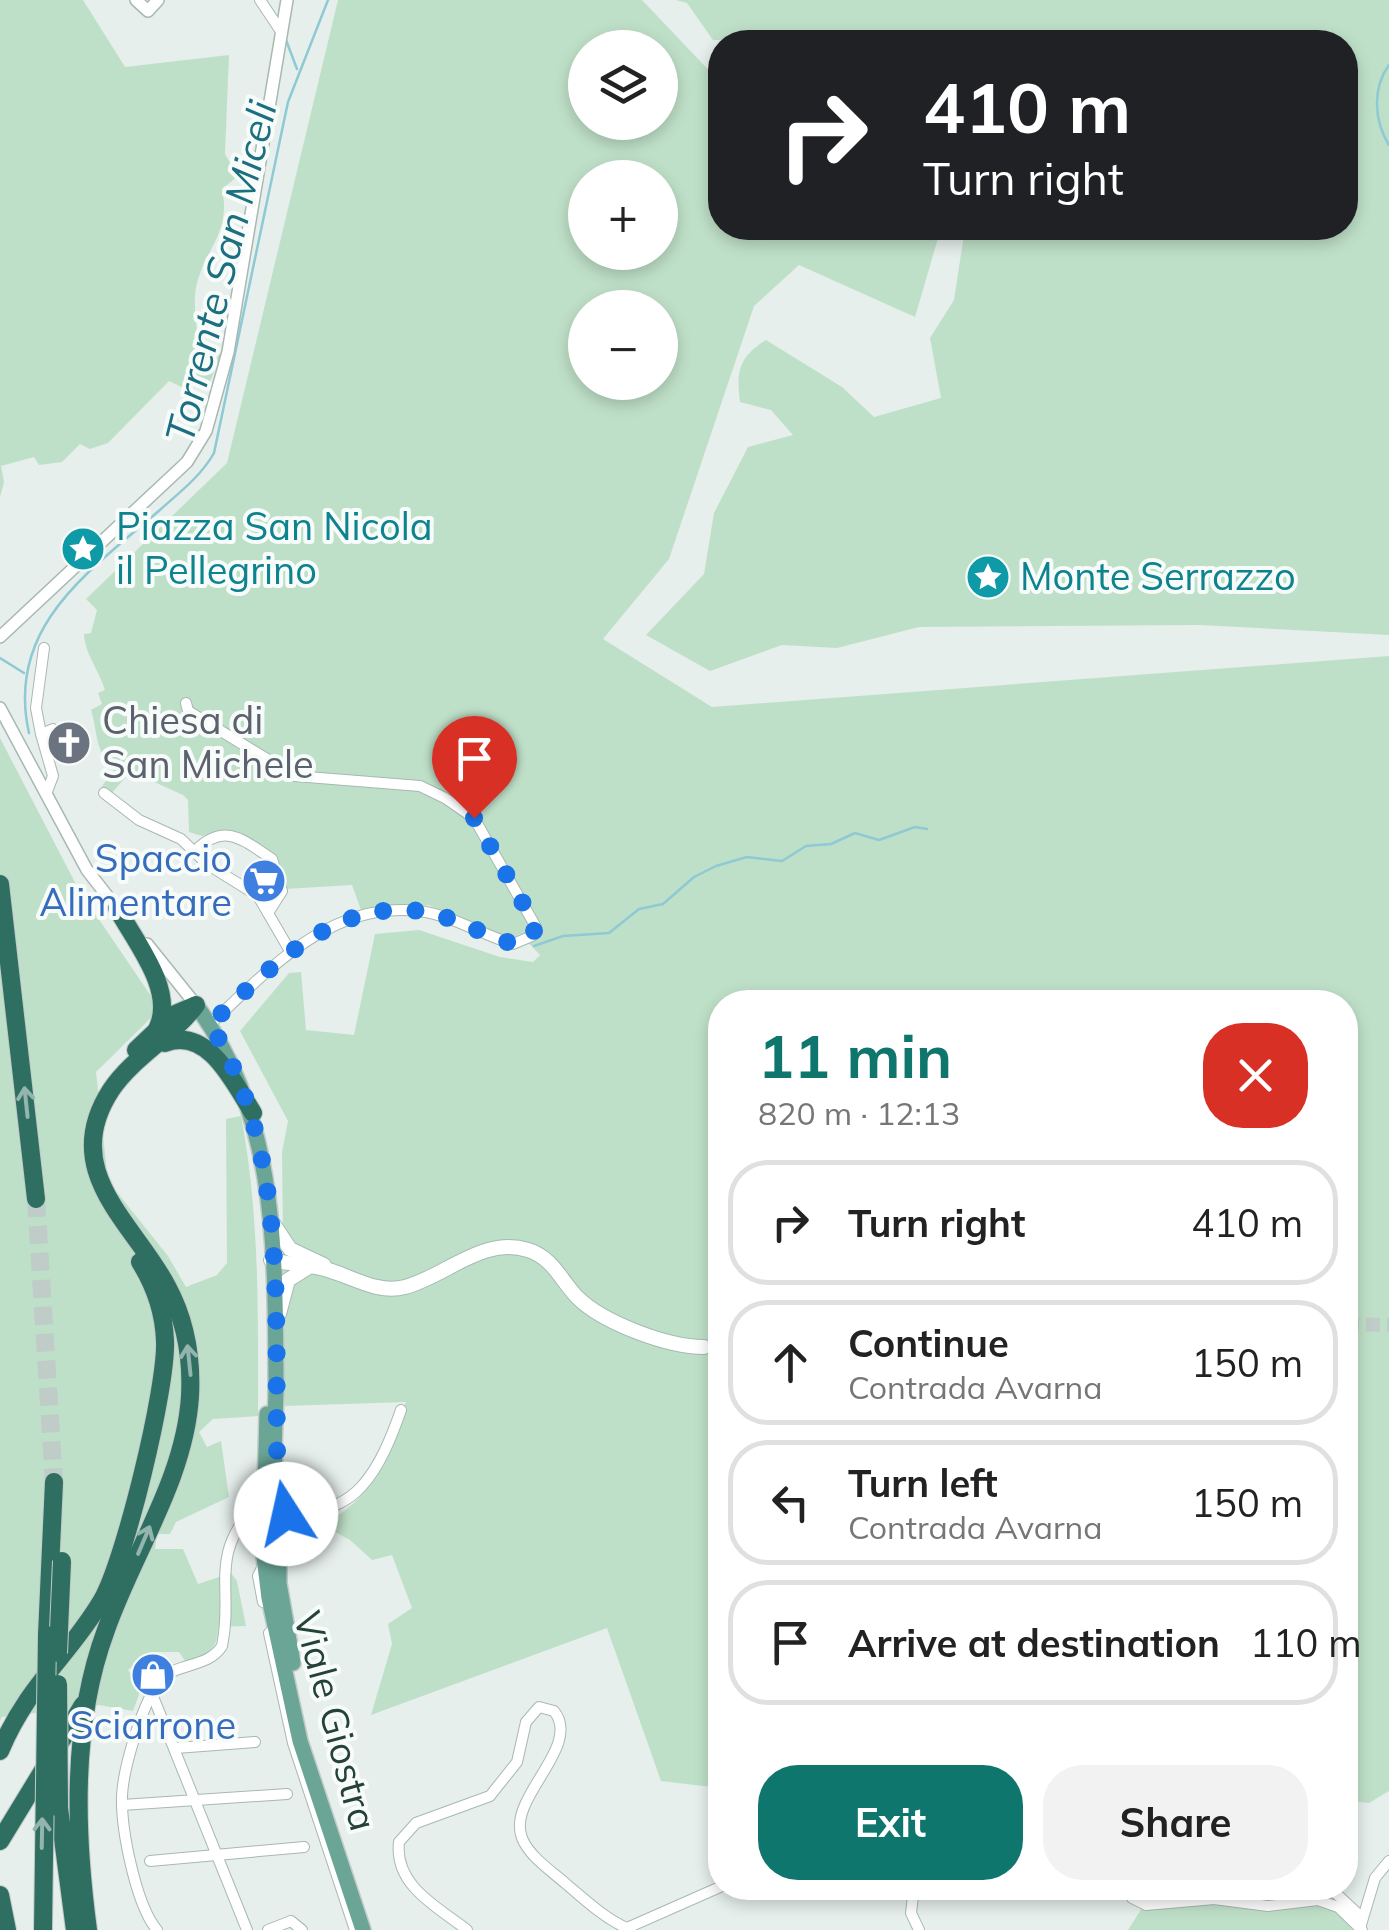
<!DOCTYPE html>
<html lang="en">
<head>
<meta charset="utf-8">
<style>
  body { margin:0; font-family:Mulish,sans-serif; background:#f2f2f2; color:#222; height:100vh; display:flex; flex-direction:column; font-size:38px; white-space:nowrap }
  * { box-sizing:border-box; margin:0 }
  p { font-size:32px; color:#767676 }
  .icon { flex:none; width:55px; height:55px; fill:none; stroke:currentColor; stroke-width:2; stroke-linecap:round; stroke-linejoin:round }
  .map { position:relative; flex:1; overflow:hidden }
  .side { position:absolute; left:708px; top:990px; width:650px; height:910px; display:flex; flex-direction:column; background:#fff; border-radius:40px; box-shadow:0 5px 15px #0003 }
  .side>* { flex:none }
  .guide { position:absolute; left:708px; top:30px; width:650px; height:210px; border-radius:40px; box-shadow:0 5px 15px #0003; background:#202124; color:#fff; overflow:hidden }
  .tools { position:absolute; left:568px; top:30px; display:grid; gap:20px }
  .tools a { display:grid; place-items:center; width:110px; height:110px; border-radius:50%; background:#fff; box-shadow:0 5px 15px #0003; font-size:50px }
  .pin { position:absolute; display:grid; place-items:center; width:85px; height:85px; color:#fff; margin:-102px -42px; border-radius:50% 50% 50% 0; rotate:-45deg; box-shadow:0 0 10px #0007 }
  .pin .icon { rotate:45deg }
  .me { position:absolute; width:110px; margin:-55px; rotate:350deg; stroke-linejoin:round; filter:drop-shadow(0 0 8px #0008) }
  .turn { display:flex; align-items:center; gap:35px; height:210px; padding:0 50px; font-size:45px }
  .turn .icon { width:130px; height:130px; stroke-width:2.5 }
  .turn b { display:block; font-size:70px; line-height:85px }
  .round { display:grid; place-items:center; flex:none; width:105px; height:105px; border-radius:40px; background:#f2f2f2 }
  .head { display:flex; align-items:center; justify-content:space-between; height:170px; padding:0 50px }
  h1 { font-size:60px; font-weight:700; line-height:75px; color:#0f766e }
  .button { display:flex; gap:20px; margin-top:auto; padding:20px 50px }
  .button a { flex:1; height:115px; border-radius:40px; background:#0f766e; color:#fff; font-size:40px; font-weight:700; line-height:115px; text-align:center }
  .button a+a { background:#f2f2f2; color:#222 }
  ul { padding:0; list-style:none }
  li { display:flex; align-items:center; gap:30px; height:125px; margin:0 20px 15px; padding:0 30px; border:5px solid #e0e0e0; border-radius:40px }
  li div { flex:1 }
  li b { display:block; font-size:38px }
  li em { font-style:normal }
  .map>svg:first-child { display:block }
  .green { fill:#bfe0c8; fill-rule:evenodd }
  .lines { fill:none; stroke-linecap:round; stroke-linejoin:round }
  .stream { stroke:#8ec9d4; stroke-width:2.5 }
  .secondary-tunnel { stroke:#bfccc8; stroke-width:14; stroke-dasharray:14 7; stroke-linecap:butt }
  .motorway-tunnel { stroke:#bfccc8; stroke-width:18; stroke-dasharray:18 9; stroke-linecap:butt }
  .minor-casing { stroke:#a8b8b2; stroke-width:12 }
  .tertiary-casing { stroke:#a8b8b2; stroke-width:14 }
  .secondary-casing { stroke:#a4bbb3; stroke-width:16 }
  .primary-casing { stroke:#c2cac8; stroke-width:18 }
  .motorway-casing { stroke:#c2cac8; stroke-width:20 }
  .minor { stroke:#fff; stroke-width:10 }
  .tertiary { stroke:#fff; stroke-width:11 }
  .secondary { stroke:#fff; stroke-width:14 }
  .primary { stroke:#6aa596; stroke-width:15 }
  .motorway { stroke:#2f6f62; stroke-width:18 }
  .motorway-bridge-casing { stroke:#c2cac8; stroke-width:20; stroke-linecap:butt }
  .motorway-bridge { stroke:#2f6f62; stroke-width:18 }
  .oneway { stroke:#93b5ae }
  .route { stroke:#1a73e8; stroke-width:18; stroke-dasharray:0 32.4 }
  .labels { text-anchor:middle; stroke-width:8; stroke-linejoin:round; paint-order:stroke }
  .culture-label { font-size:38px; fill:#0d838f; stroke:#f7fbf9; text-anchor:start }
  .worship-label { font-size:38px; fill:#5b616d; stroke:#f7fbf9; text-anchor:start }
  .shop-label { font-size:38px; fill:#366cbe; stroke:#f7fbf9; text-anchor:end }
  .street-label { font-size:38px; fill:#24423a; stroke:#f7fbf9 }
  .water-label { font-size:40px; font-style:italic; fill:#1c6f80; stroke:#f7fbf9 }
</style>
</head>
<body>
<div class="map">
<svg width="1389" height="1930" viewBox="0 0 1389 1930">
  <rect width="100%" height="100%" fill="#e6efeb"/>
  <g class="green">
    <path d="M0,0H83L125,67L229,55L225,154L238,176L222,189C233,237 197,255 195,297C194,313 198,329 197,345L221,354L210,382L194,380L186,389L169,381L108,443L90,449L80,444L62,462L39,465L34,457L1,466L4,482L0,497Z"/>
    <path d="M338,0H642L720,82V228H941L915,317L799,265L754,306L669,559L603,639L712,707L1389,656V1791L1369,1803L1345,1800V1002H720V1788L661,1781L607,1628L371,1715L392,1644L388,1624L412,1608L392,1555L372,1560L350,1540L322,1525C378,1496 384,1457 406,1402L285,1406L282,1152L288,1121L240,1031L289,973L301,972L306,1030L354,1035L375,934L419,930L500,957L533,962L540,955L520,934L511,939L428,905L361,910L352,885L285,889L280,868L224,831L202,836L189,832L188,800L183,795L141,776L125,778L111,794L101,788L114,769C94,750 98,732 91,710L102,704L98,693L105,690C98,668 85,654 84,634L91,633L97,610L86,599L227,463ZM585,48H660V122H585ZM585,178H660V252H585ZM585,308H660V382H585Z"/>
    <path d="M676,0H1389V635L1200,625L919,627L837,648L782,645L710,671L646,635L704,574L714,513L748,447L793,435L771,410L740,402C736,371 739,357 766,340L842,387L874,417L941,398L930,338L954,300L965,228H1345V42L713,40L687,3Z"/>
    <path d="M0,738L79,890L151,996L155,1014L96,1072L108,1181L168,1256L186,1287L217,1275L227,1263L226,1119L241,1116C260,1215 258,1316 258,1416L213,1419L199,1432L207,1447L221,1441L229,1497L176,1522L170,1534H157L155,1549H183L198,1584L231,1573L237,1581L246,1626L218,1627C218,1651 207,1654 186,1662L179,1652H150L128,1670L141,1689L133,1711L99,1705L2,1717L0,1721Z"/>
    <path d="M1138,1888H1324L1364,1930H1128L1149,1897Z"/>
  </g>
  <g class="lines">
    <g class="stream">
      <path d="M286,40L297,69"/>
      <path d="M1389,65C1372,88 1374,121 1389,145"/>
      <path d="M0,658L24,673"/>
      <path d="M29,733C5,626 90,571 161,509C180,492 201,476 214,453L288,102L328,0"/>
      <path d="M534,946L563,936L609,933L639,909L663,904L694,877L716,866L747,857L782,861L806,846L831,844L855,833L879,840L915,827L927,829"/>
    </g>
    <g class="secondary-tunnel">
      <path d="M1345,1324L1389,1325"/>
      <path d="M704,1347L720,1346"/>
    </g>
    <path class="motorway-tunnel" d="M36,1199L54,1482"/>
    <defs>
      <g id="minor">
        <path d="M260,0L282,33"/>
        <path d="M186,703L188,711L295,776L420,786L445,798L474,818L536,927L532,936L513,944C482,935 452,915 419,911C331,900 269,970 210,1024"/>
        <path d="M41,734L36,708L44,648"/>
        <path d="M104,793L139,820L181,839L207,864L258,896L290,951"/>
        <path d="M46,794L53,776L41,734L53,729"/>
        <path d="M196,850C225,822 243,840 272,859L282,891L268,913"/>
        <path d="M283,1503C354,1529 382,1464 401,1410"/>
        <path d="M263,1602L258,1576L263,1566"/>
        <path d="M269,1633L293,1743L355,1930"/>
        <path d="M152,1694L247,1930"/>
        <path d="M176,1748L255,1742"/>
        <path d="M122,1805L287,1794"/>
        <path d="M150,1861L304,1847"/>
        <path d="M914,1888L911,1913L919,1930"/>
        <path d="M1127,1888L1132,1898L1146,1905L1214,1899L1268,1906L1318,1900L1338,1907L1362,1930"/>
        <path d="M1330,1888L1357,1913L1361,1926"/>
        <path d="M1360,1928L1375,1878L1389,1861"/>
        <path d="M157,1930C136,1905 121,1830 122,1796C123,1770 143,1698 162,1679C179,1662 208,1668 222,1646C234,1588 208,1558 254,1507"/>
        <path d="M268,1930L291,1921L302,1930"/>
        <path d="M467,1930C438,1907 394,1886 399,1842L416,1823L490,1796L517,1762L526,1722L539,1707L554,1711C583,1747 506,1798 522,1838C529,1856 550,1870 565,1883C583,1898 605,1919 627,1928L720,1887"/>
      </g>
      <g id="tertiary">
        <path d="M136,0L148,11L158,0"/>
        <path d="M0,637L187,462L206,431L228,352L287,0"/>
        <path d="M0,708L87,870L119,911"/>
        <path d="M147,944L196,1005"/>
      </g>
      <g id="secondary">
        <path d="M270,1219L290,1249L324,1265"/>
        <path d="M271,1260C286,1263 301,1265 316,1267C347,1272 373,1295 405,1287C446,1276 483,1236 528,1250C553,1258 560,1279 577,1297C603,1323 668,1347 704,1347"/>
        <path d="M279,1314L288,1280L307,1268"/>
      </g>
      <g id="primary">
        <path d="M196,1005C277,1117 275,1246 276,1378C277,1416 269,1465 281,1500"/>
        <path d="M260,1499L273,1496L283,1503L285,1514L279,1525L264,1527L254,1515L265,1489L267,1414"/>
        <path d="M260,1524L269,1598L300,1741L363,1930"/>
        <path d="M279,1525V1583L293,1663"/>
      </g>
      <g id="motorway">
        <path d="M0,884L36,1199"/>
        <path d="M117,908C135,942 175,989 158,1027"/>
        <path d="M165,1043C208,1026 234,1083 253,1113"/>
        <path d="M136,1050L173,1015L194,1006"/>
        <path d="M47,1635L54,1482"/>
        <path d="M0,1751C28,1684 69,1656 102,1600C125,1560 167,1387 165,1341C164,1313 155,1286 140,1262"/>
        <path d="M59,1808L75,1930"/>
        <path d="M0,1841L83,1705"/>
        <path d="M0,1895L7,1930"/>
        <path d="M88,1930C75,1833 71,1724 106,1630C133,1553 185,1479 190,1396C192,1358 185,1319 167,1286C134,1223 58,1171 111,1090C133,1057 172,1037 196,1005"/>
      </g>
    </defs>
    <use href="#minor" class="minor-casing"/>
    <use href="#tertiary" class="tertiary-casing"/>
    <use href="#secondary" class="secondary-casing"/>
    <use href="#primary" class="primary-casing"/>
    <use href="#motorway" class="motorway-casing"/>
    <use href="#minor" class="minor"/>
    <use href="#tertiary" class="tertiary"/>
    <use href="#secondary" class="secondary"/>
    <use href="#primary" class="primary"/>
    <use href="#motorway" class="motorway"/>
    <defs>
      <g id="motorway-bridge">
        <path d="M58,1653L62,1561"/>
        <path d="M58,1684L59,1808"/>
        <path d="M43,1930L47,1635"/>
      </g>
    </defs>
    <use href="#motorway-bridge" class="motorway-bridge-casing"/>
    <use href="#motorway-bridge" class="motorway-bridge"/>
  </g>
  <defs><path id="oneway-shaft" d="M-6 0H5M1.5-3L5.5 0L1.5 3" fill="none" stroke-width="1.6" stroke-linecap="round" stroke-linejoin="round" transform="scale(2.5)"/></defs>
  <g class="oneway">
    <use href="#oneway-shaft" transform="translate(26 1102) rotate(-96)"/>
    <use href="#oneway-shaft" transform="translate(189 1360) rotate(-96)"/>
    <use href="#oneway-shaft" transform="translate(144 1540) rotate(-67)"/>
    <use href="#oneway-shaft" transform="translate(42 1833) rotate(-89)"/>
  </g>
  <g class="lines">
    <path class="route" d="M286,1514L278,1485C272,1334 294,1156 210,1024C269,970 331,900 419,911C452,915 482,935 514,944L532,936L536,926L474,818"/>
  </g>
  <defs>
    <symbol id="sight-disc" viewBox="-11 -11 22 22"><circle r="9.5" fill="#0f9aa8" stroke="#f7fbf9"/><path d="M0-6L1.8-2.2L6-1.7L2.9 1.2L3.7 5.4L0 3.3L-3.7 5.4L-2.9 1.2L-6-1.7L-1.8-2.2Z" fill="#fff"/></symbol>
    <symbol id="church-disc" viewBox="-11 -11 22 22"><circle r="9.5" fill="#6b7280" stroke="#f7fbf9"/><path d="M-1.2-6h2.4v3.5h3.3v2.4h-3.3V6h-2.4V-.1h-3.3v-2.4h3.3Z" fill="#fff"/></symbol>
    <symbol id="supermarket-disc" viewBox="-11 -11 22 22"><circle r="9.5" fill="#3f7fe0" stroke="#f7fbf9"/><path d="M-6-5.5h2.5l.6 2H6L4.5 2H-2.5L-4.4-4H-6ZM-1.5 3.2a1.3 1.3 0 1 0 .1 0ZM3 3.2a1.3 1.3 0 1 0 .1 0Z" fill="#fff"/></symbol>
    <symbol id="shop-disc" viewBox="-11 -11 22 22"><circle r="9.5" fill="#3f7fe0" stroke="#f7fbf9"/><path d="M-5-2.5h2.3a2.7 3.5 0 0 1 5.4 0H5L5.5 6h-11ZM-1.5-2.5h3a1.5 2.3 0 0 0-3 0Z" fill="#fff"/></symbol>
  </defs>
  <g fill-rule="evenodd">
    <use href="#sight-disc" x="58" y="524" width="50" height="50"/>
    <use href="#sight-disc" x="963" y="552" width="50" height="50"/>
    <use href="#church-disc" x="44" y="718" width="50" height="50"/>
    <use href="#supermarket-disc" x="239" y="856" width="50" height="50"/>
    <use href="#shop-disc" x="128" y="1650" width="50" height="50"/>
  </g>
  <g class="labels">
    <g class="culture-label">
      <text x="116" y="540">Piazza San Nicola<tspan x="116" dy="44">il Pellegrino</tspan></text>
      <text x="1020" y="590">Monte Serrazzo</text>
    </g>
    <g class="worship-label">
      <text x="102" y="734">Chiesa di<tspan x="102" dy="44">San Michele</tspan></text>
    </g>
    <g class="shop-label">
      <text x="232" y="872">Spaccio<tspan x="232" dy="44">Alimentare</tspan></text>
      <text x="153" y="1739" text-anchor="middle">Sciarrone</text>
    </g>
    <g class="street-label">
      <text transform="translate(335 1721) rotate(75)" y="13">Viale Giostra</text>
    </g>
    <g class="water-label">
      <text transform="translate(221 272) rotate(-76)" y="14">Torrente San Miceli</text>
    </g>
  </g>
</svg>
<div class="tools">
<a><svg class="icon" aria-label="layers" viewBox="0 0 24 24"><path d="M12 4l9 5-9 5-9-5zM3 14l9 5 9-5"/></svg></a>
<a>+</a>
<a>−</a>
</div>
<div class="pin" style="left:474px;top:818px;background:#d93025"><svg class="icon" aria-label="arrive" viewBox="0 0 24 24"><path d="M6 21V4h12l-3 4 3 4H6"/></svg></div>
<svg class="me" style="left:286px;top:1514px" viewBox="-20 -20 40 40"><circle r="19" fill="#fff"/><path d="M0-13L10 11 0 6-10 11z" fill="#1a73e8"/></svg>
<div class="guide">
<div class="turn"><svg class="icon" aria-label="right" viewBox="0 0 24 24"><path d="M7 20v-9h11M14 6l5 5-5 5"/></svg><div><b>410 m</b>Turn right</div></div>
</div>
<section class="side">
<div class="head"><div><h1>11 min</h1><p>820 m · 12:13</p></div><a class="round" style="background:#d93025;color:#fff"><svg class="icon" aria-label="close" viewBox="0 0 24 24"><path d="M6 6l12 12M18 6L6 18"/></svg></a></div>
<ul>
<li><svg class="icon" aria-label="right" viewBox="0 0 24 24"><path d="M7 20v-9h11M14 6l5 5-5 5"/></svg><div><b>Turn right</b></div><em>410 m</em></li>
<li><svg class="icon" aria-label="ahead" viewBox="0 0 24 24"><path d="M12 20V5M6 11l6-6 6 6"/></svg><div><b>Continue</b><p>Contrada Avarna</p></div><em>150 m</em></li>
<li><svg class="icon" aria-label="left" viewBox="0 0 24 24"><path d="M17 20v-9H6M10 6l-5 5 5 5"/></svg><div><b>Turn left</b><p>Contrada Avarna</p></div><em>150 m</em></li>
<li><svg class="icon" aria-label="arrive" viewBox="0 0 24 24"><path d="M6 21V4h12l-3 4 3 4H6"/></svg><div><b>Arrive at destination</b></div><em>110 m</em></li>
</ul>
<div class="button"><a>Exit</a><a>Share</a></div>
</section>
</div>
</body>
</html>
